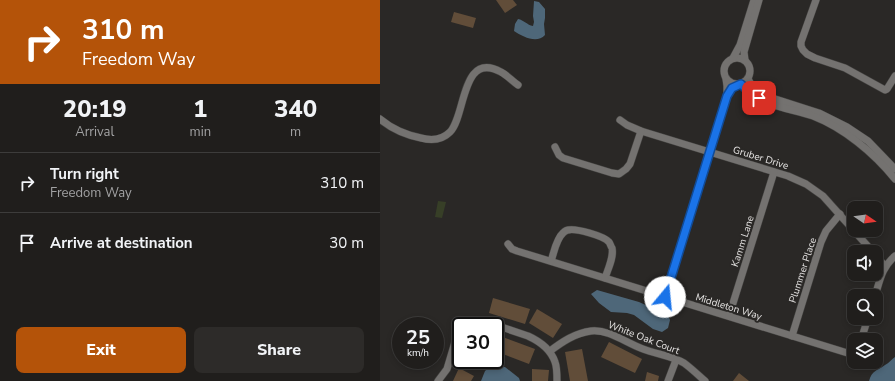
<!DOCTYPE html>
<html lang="en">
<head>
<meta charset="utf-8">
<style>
  body { margin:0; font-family:"Nunito Sans",sans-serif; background:#2d2b29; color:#f1f3f6; height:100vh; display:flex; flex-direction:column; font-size:15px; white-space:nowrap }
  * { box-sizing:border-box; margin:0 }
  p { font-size:13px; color:#a2a2a3 }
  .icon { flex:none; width:22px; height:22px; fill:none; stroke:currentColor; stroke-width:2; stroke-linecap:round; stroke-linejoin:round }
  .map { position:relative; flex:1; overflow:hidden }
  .drawer { display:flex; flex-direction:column; background:#201e1c; width:380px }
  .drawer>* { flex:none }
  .hud { background:#b45309; color:#fff; overflow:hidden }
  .needle { width:26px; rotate:103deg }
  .controls { position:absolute; left:467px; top:201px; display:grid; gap:8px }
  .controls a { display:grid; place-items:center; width:36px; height:36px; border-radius:8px; background:#201e1c; box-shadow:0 2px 6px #0003,0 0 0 1px #3d3c3b; font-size:20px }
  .speed { position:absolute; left:12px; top:317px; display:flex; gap:8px; font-size:20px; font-weight:700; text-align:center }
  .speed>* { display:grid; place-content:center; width:52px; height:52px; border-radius:50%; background:#201e1c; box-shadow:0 2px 6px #0003,0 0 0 1px #3d3c3b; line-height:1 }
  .speed small { font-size:10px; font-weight:400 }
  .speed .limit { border:2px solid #111; border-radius:6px; background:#fff; color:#111 }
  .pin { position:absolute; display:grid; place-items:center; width:34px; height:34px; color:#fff; margin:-17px; border-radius:8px; box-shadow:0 2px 6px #0006 }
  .me { position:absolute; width:44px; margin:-22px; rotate:17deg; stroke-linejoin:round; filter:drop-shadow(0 0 3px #0008) }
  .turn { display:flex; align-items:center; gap:14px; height:84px; padding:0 16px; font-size:18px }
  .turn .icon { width:52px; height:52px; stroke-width:2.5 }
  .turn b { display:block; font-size:28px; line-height:34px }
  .eta { display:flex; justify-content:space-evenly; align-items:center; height:68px; text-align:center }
  .eta b { font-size:24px; font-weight:800; line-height:28px }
  .action { display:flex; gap:8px; margin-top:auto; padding:8px 16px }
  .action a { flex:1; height:46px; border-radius:8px; background:#b45309; color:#fff; font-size:16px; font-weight:800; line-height:46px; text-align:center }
  .action a+a { background:#2d2b29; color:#f1f3f6 }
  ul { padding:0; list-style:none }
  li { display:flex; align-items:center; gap:12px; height:60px; padding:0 16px; border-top:1px solid #3d3c3b }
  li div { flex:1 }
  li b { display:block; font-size:15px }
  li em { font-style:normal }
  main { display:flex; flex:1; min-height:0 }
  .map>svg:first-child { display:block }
  .green { fill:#373f27 }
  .water { fill:#4e6779 }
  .building { fill:#614d39 }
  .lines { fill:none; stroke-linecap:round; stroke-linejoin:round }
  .minor-casing { stroke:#454442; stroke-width:8 }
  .minor { stroke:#747270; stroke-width:7 }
  .route-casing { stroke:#114b97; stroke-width:10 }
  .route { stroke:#1a73e8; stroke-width:7 }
  .labels { text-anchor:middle; stroke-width:4; stroke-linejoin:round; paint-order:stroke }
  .street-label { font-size:10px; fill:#e6e4e3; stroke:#2a2826 }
</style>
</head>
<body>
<main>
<section class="drawer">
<div class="hud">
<div class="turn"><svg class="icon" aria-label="right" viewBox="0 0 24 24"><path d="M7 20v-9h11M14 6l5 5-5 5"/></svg><div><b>310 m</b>Freedom Way</div></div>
</div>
<div class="eta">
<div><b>20:19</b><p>Arrival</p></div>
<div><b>1</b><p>min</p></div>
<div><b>340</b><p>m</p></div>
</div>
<ul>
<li><svg class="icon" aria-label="right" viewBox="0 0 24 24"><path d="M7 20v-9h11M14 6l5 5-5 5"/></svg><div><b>Turn right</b><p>Freedom Way</p></div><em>310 m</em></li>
<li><svg class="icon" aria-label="arrive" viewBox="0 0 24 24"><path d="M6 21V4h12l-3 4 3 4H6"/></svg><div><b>Arrive at destination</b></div><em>30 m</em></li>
</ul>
<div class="action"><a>Exit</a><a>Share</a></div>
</section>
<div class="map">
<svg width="515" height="381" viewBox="0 0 515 381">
  <rect width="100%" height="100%" fill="#2a2826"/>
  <path class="green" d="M58,201L66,202L62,218L55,217Z"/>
  <g class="water">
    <path d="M154,1L159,2L165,9V18L164,24L165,35C157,44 143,37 134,31L135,24L138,19C144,20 147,25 153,26L154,22L153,16Z"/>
    <path d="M217,290L259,302L288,315L290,320L288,328L282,332L273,329L254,315L247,313L231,312L219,303L211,294Z"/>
    <path d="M515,357V381H489C492,370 497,371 505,365C509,363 512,359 515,357Z"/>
    <path d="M112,365L125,367L139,378L140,381H101L105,371Z"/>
  </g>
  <g class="building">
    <path d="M116,0H133L137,5L125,13Z"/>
    <path d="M74,12L96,18L93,28L71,22Z"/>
    <path d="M113,298L150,309L145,324L109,313Z"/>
    <path d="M157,309L182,324L173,338L149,323Z"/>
    <path d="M120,336L155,349L149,364L115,351Z"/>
    <path d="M229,342L262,359L255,373L221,357Z"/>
    <path d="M202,349L208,381H190L185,352Z"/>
    <path d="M79,360H101L96,369Z"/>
    <path d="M79,368L94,376L91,381H73Z"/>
    <path d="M152,369L169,370L168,381H152Z"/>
    <path d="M267,372L279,376L278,381H265Z"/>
    <path d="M359,373L369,381H353Z"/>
  </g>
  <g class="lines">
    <defs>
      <g id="minor">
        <path d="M436,0L421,42V46L423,50L427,54L435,58L465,68L505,90L507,89L515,76"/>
        <circle cx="357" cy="71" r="13"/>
        <path d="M353,58L360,45L374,0"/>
        <path d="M365,60L364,52L379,0"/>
        <path d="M368,79L374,89L383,95L439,113L467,127L488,141L515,169"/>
        <path d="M361,84C367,89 373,95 380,99C396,108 415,110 433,116C464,128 494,153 515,179"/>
        <path d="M0,119C12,129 26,135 41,138C52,141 62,140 70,132C86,116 81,50 121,72C127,75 132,81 138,85"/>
        <path d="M240,120L247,125L261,131L408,176L426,184L443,196L493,252"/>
        <path d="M175,147L179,155L183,158L232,173L239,174L246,169L250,164L261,131"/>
        <path d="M128,244L132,249L137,251L474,355"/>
        <path d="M496,256L505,266"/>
        <path d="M171,261C174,253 176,239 183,233C184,232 187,230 188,230C196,228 224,236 229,242C230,243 231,247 232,248C234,257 228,269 225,278"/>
        <path d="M495,296C500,280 502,267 515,256"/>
        <path d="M285,297L347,96V86L346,79"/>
        <path d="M349,316L394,172"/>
        <path d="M82,326C88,321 93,320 101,320L148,336C159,341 171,350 175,362C177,367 177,375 177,381"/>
        <path d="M412,336L441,242L446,231L460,214"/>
        <path d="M481,340L488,318"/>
        <path d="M170,351C182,342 195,333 211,331C229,329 246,343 263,349C276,354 292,356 304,363C311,368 318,375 325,381"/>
        <path d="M58,381L67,369L78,332L81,327"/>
        <path d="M288,381L296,360"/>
      </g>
    </defs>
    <use href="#minor" class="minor-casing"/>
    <use href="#minor" class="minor"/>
  </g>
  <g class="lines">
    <defs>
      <path id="route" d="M285,297L347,96L352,88L361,84L367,90L379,98"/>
    </defs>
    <use href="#route" class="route-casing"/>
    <use href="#route" class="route"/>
  </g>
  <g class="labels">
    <g class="street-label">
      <text transform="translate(381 157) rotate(17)" y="4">Gruber Drive</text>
      <text transform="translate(362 241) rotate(-72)" y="4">Kamm Lane</text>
      <text transform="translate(422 270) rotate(-72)" y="4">Plummer Place</text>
      <text transform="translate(349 306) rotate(17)" y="4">Middleton Way</text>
      <text transform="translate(264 337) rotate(21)" y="4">White Oak Court</text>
    </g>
  </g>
</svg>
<div class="controls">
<a><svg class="needle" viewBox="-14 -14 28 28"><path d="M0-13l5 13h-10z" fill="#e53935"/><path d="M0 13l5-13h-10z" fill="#a2a2a3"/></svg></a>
<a><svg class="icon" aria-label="sound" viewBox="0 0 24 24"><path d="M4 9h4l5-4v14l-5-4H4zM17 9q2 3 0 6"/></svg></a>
<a><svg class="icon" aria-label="search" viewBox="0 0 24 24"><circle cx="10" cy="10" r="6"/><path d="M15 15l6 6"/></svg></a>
<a><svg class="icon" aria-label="layers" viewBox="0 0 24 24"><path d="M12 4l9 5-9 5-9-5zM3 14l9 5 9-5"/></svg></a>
</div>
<div class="speed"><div>25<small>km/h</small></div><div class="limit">30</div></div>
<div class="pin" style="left:379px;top:98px;background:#d93025"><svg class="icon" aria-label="arrive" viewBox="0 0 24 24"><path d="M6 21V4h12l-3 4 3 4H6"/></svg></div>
<svg class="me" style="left:285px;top:297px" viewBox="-20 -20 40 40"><circle r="19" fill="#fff"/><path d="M0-13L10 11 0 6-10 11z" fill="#1a73e8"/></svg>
</div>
</main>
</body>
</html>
